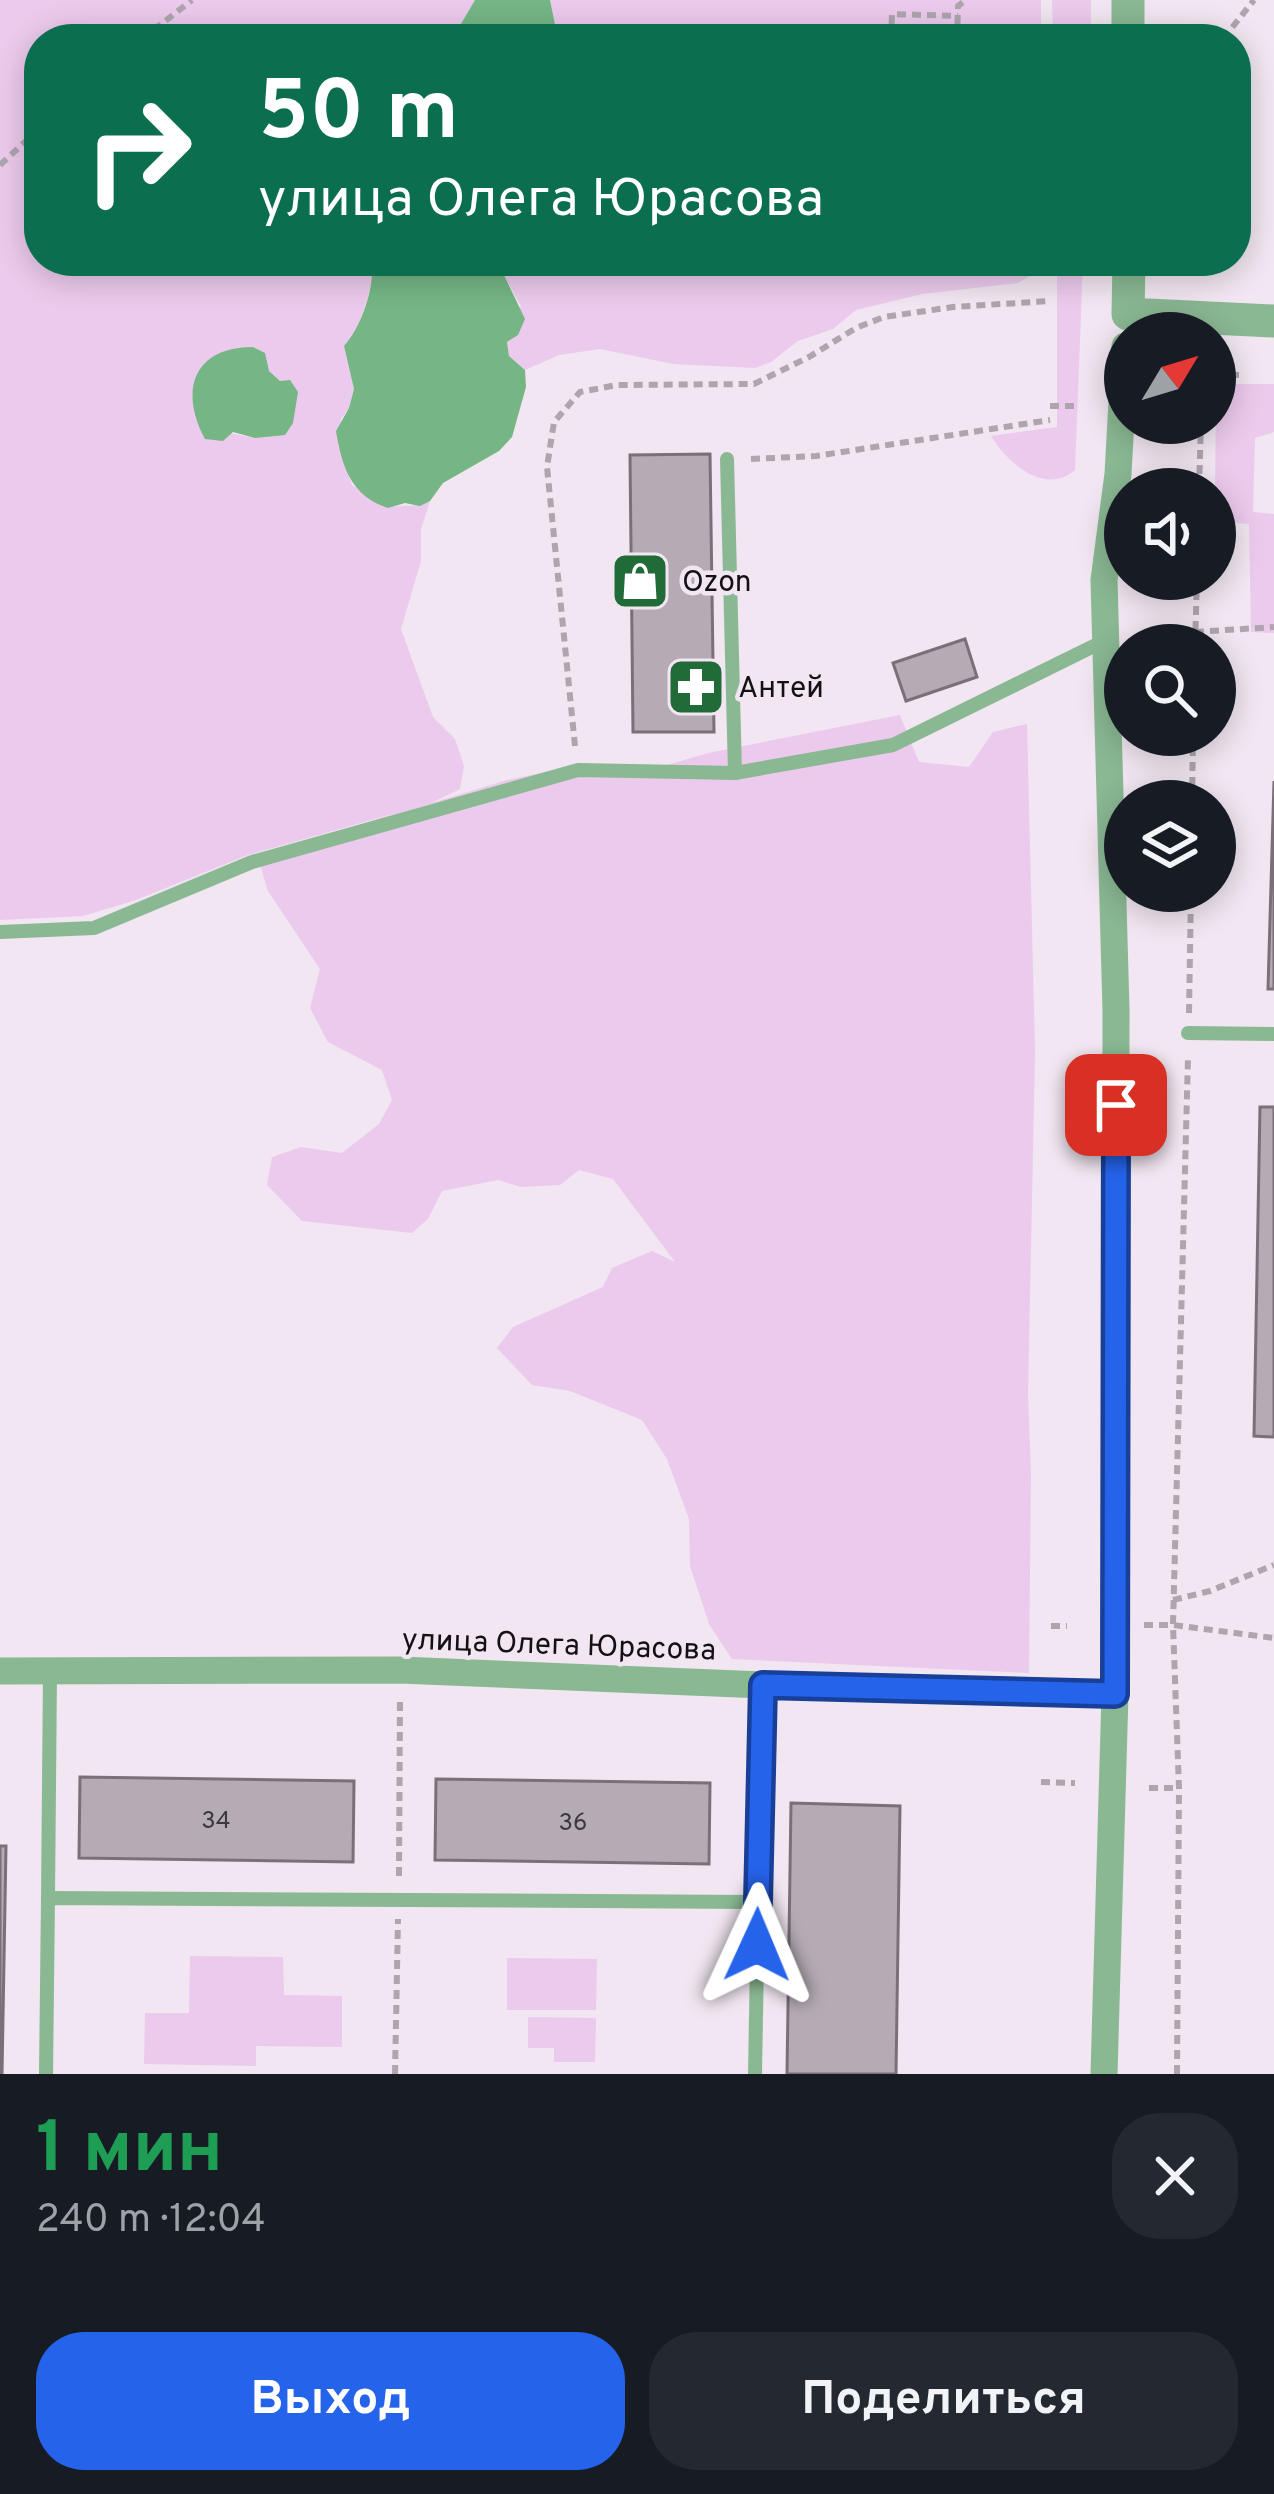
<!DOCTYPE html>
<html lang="ru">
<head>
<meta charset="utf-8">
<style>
  body { margin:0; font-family:Overpass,sans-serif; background:#242831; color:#f1f3f6; height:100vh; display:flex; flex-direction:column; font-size:45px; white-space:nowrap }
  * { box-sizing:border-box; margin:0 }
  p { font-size:39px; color:#9ea1a6 }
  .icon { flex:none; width:66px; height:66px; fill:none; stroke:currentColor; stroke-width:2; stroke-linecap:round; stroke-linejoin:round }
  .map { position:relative; height:2074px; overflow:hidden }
  .side { display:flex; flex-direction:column; background:#171b24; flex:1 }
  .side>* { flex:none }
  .guide { position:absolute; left:24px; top:24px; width:1227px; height:252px; border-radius:48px; box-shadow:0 6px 30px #0003; background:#0b6e4f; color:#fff; overflow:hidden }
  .needle { width:78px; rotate:52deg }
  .fabs { position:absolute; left:1104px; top:312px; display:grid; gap:24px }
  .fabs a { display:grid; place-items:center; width:132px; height:132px; border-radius:50%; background:#171b24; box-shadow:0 6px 30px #0003; font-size:60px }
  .pin { position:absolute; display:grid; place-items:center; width:102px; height:102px; color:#fff; margin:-51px; border-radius:24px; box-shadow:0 6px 18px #0006 }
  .me { position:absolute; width:132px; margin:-66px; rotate:1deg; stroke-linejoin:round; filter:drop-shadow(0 0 9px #0008) }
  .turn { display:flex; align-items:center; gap:42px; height:252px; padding:0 36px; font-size:54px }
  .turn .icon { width:156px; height:156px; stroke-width:2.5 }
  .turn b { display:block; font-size:84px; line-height:102px }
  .round { display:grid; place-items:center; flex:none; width:126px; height:126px; border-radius:48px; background:#242831 }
  .head { display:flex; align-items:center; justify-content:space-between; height:204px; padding:0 36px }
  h1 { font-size:72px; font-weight:700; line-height:90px; color:#1e9e55 }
  .cta { display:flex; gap:24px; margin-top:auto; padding:24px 36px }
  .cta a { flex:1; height:138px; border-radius:48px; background:#2563eb; color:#fff; font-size:48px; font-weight:700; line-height:138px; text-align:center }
  .cta a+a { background:#242831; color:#f1f3f6 }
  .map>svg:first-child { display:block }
  .green { fill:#eccaed; fill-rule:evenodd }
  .water { fill:#75b684 }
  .building { fill:#b5abb5; stroke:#7a707a; stroke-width:3 }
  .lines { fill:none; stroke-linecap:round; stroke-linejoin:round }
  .path { stroke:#aea5ae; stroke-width:6; stroke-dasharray:9 6; stroke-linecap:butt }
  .service { stroke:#8ab893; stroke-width:14 }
  .minor { stroke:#8ab893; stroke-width:27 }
  .tertiary { stroke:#8ab893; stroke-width:33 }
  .route-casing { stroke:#184099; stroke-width:30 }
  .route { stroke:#2563eb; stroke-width:21 }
  .labels { text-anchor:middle; stroke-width:9; stroke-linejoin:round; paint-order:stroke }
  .number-label { font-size:24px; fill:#3c383c }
  .poi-label { font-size:30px; fill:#141114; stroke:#f1e6f1; text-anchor:start }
  .street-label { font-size:30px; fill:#141114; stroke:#f1e6f1 }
</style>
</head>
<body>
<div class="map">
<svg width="1274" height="2074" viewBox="0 0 1274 2074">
  <rect width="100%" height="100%" fill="#f1e6f1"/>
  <g class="green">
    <path d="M0,0H475L452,39H39V261L373,264C373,290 361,326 344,346L354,389L349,408L341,419L338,444L352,485L388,508C403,504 417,508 430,501L421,529V561L401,629L433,717L455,739L464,766L460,789L431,803L507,780L575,766L650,770L708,753L900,715L919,762L969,767L993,732L1027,724L1035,1051L1028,1396L1031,1473L1029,1673L732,1659L709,1624L690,1566L689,1519L667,1459L642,1420L570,1391L532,1385L497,1348L513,1327L603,1287L612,1268L652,1251L675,1262L613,1179L579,1170L560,1185L521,1187L498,1180L442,1191L428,1219L412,1233L302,1221L267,1185L272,1157L301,1147L342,1153L379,1124L392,1100L382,1070L328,1042L310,1008L320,969L268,891L258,858L396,813L248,855L136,900L83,916L0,920ZM269,371L280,381L255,438L199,427L198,421Z"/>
    <path d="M550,0H1041V39H558Z"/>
    <path d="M1052,0H1091V39H1053Z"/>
    <path d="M506,261H1041L1031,275L1018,283L922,294L856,310L833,329L798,341L771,362L755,368L673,364L600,349L559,355L525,370L509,356L507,341L521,306L504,275Z"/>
    <path d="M1057,261H1083L1075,470C1044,496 1008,463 991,436L1057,427Z"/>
    <path d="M1216,384H1274V432L1255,438L1253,512L1274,514V633L1251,632L1249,524L1225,522L1215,505Z"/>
    <path d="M190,1956L283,1957L284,1995L342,1996V2047L256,2046V2066L144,2064L145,2013H189Z"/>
    <path d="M507,1958L597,1959L596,2010H507Z"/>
    <path d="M528,2017L596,2018L595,2062H554V2048H528Z"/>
  </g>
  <g class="water">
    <path d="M475,0H550L558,39H452Z"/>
    <path d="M371,261H506L504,275L525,319L518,335L507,342L509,356L525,370L526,387L512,437L499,451L443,483L430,501L420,506L405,503L388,508C351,496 342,467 336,431L349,408L354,389L344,346C361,327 376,286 371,261Z"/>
    <path d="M253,347L265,353L269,371L280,381L290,380L298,392L293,423L285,435L255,438L233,432L223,441L205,439C179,391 193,347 253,347Z"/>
  </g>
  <g class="building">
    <path d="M710,454L714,732H633L630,455Z"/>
    <path d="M965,639L977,677L906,701L893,663Z"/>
    <path d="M1274,781V989H1268Z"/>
    <path d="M1260,1107H1274V1437L1254,1436Z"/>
    <path d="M80,1777L354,1781L353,1862L79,1858Z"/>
    <path d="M436,1779L710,1783L709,1864L435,1860Z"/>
    <path d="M791,1803L900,1806L896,2074H787Z"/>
    <path d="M0,1846H6L2,2074H0Z"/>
  </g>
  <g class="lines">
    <g class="path">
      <path d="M142,39L192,0"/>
      <path d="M891,39L892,14L958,16"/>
      <path d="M957,39L958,6L966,0"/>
      <path d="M1223,39L1254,0"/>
      <path d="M0,165L39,129"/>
      <path d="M1215,375H1240"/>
      <path d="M1050,406H1076"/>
      <path d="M751,459L816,456L1050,420"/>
      <path d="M1199,489L1201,423"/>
      <path d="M1195,632L1274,627"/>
      <path d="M1195,645L1197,579"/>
      <path d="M575,746L547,467L554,422L580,392L617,385L754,384L809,357L856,328L884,317L953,307L1050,301"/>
      <path d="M1192,801L1193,735"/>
      <path d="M1189,1013L1191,891"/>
      <path d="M1173,1600L1210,1591L1274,1565"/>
      <path d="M1144,1625H1173L1274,1638"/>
      <path d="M1051,1626H1067"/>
      <path d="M1041,1782L1075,1783"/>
      <path d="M1149,1788H1179"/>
      <path d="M399,1876L400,1697"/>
      <path d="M395,2074L398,1919"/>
      <path d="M1177,2074L1179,1788L1173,1625L1188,1057"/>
    </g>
    <g class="service">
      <path d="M727,459L735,773"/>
      <path d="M0,932L94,928L252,862L578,770L735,773L893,745L1106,640"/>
      <path d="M1188,1033L1274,1034"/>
      <path d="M48,1898L50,1672"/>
      <path d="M758,1902L763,1685"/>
      <path d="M46,2074L48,1898L758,1902L755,2074"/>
    </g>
    <g class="minor">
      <path d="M0,1671L400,1670L763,1685L1115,1694"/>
      <path d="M1104,2074L1115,1694L1116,1010L1104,580L1118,474L1125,346"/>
    </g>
    <g class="tertiary">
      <path d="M1128,0V39"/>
      <path d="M1129,261L1128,314L1274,321"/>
    </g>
  </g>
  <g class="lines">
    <defs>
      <path id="route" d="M757,1945L763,1685L1115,1694L1116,1105"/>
    </defs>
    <use href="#route" class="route-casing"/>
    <use href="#route" class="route"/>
  </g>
  <defs>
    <symbol id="shop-square" viewBox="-11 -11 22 22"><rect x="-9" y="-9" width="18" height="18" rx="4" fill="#216b39" stroke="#f1e6f1"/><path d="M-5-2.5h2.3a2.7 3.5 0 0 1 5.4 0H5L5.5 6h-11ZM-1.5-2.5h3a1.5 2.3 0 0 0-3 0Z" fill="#fff"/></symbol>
    <symbol id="pharmacy-square" viewBox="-11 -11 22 22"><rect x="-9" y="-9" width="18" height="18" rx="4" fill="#216b39" stroke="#f1e6f1"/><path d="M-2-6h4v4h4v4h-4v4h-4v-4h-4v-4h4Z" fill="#fff"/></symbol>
  </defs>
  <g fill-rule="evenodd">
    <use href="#shop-square" x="607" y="548" width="66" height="66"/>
    <use href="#pharmacy-square" x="663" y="654" width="66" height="66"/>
  </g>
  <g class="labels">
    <g class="number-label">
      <text x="216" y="1828">34</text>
      <text x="573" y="1830">36</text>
    </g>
    <g class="poi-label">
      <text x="682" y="591">Ozon</text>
      <text x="738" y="697">Антей</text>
    </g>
    <g class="street-label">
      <text transform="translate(559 1644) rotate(2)" y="10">улица Олега Юрасова</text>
    </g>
  </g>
</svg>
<div class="fabs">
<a><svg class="needle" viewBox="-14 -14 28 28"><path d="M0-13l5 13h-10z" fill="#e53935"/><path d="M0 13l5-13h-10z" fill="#9ea1a6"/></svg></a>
<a><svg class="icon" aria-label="sound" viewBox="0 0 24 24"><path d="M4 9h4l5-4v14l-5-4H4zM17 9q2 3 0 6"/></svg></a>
<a><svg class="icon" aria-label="search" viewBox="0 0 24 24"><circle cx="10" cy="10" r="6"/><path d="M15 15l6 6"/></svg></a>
<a><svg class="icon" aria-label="layers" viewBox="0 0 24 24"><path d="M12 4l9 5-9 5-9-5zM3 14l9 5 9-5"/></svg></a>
</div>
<div class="pin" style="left:1116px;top:1105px;background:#d93025"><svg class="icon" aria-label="arrive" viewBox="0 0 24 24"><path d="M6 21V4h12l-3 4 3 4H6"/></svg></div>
<svg class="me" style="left:757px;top:1945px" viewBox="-20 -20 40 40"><path d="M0-17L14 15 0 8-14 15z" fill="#2563eb" stroke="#fff" stroke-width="4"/></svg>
<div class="guide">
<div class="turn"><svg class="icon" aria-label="right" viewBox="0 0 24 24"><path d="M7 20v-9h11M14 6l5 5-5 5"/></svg><div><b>50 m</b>улица Олега Юрасова</div></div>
</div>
</div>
<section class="side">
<div class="head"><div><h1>1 мин</h1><p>240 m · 12:04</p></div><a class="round"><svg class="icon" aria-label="close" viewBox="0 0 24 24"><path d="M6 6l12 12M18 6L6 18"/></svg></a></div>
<div class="cta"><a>Выход</a><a>Поделиться</a></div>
</section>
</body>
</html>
